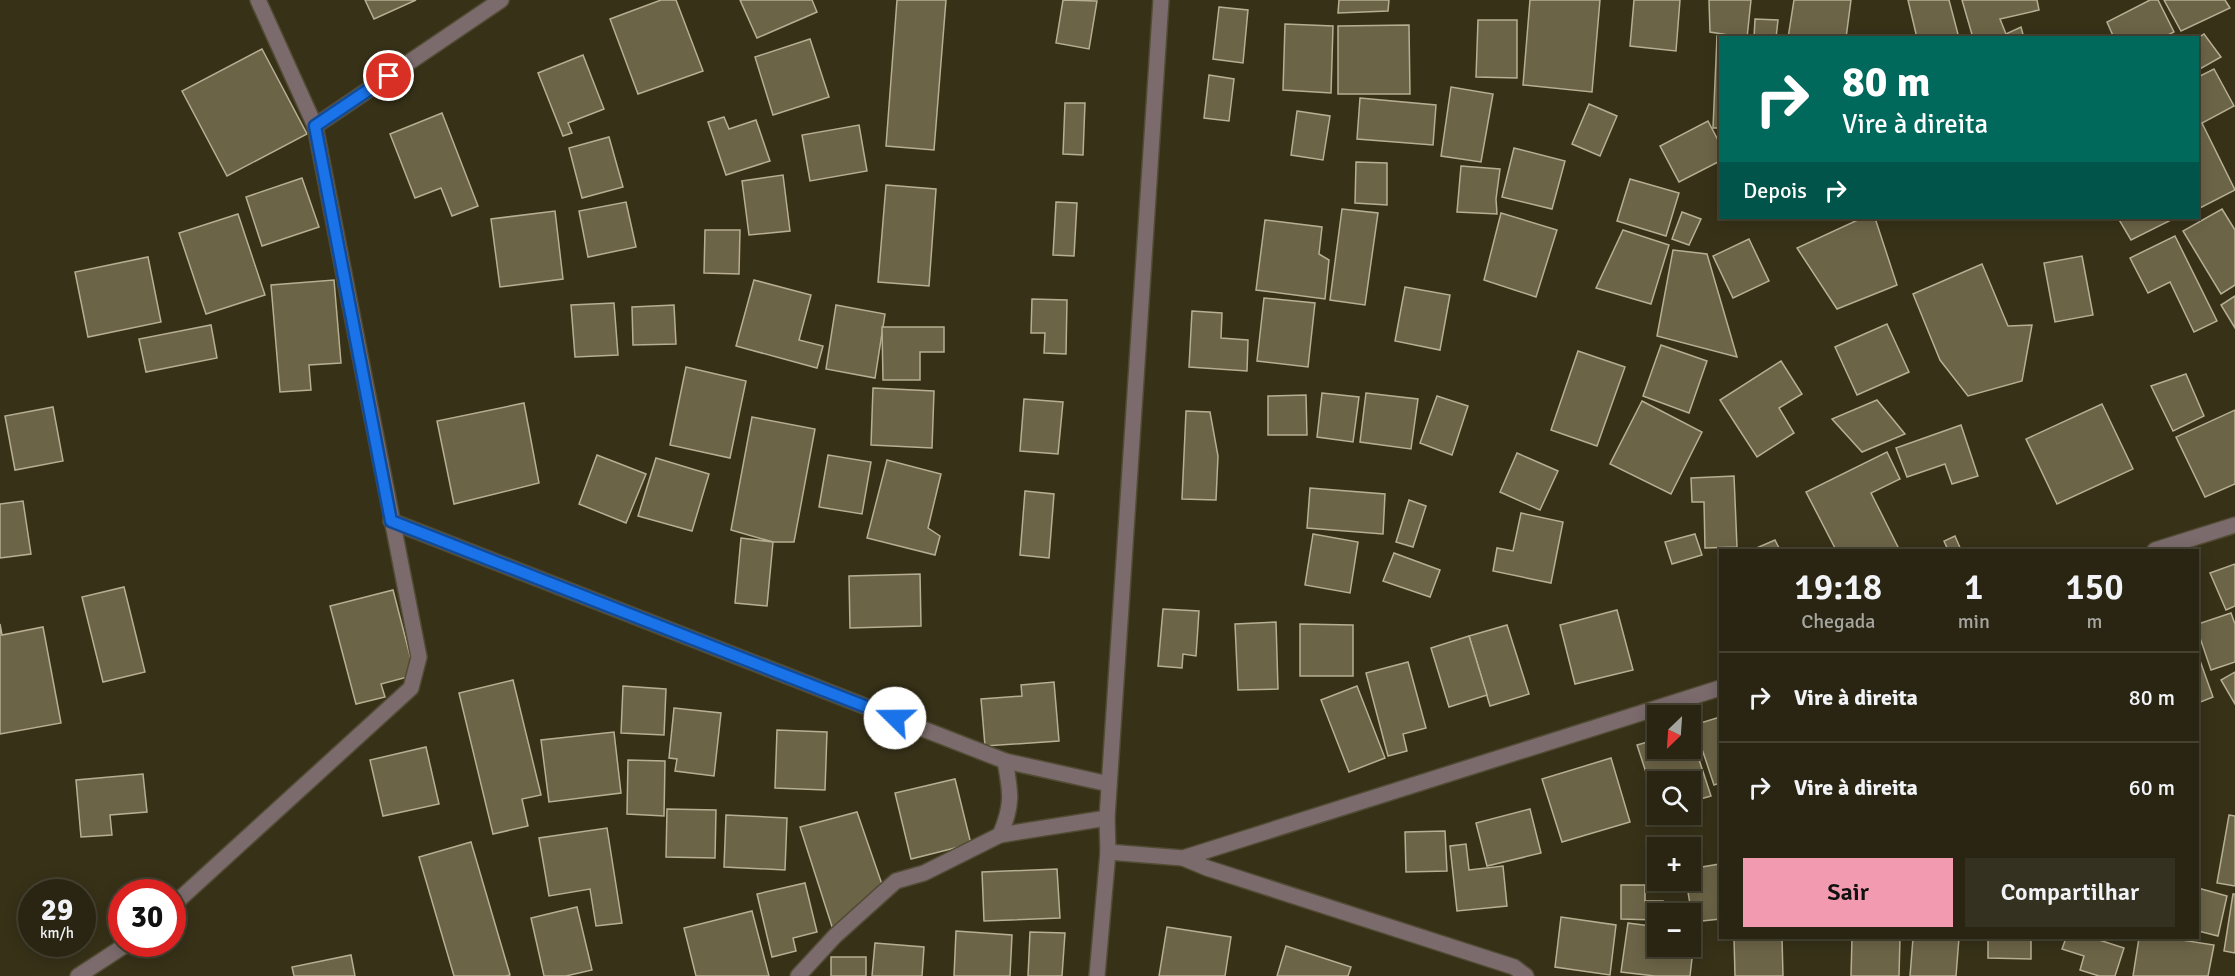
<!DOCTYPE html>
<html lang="pt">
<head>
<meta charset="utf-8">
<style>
  body { margin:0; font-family:Signika,sans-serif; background:#353120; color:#f1f3f6; height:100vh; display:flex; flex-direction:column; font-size:22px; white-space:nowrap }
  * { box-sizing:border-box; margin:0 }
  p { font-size:20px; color:#a5a59f }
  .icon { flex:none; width:33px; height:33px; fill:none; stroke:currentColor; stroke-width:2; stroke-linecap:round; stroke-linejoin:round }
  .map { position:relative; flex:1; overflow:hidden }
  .sheet { position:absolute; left:1719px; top:549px; width:480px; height:390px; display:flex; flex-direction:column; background:#292512; border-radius:0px; box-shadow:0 3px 15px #0003,0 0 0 2px #454232 }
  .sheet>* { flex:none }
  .guide { position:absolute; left:1719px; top:36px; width:480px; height:183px; border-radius:0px; box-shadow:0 3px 15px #0003,0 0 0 2px #454232; background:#00695c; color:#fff; overflow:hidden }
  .needle { width:39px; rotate:205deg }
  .tools { position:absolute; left:1647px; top:705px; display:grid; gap:12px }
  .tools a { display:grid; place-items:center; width:54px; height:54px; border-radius:0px; background:#292512; box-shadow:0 3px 15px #0003,0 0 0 2px #454232; font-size:30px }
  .speed { position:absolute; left:18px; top:879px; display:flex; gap:12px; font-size:30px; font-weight:700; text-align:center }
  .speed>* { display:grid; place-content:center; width:78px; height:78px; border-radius:50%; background:#292512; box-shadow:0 3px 15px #0003,0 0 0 2px #454232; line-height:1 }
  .speed small { font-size:15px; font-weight:400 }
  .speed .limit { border:9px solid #d22; background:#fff; color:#111 }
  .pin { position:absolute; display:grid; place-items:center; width:51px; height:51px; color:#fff; margin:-26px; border:3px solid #fff; border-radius:50%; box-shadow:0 2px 6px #0007 }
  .me { position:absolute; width:66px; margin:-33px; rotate:292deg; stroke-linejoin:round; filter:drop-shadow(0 0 4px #0008) }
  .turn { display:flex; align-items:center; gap:21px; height:126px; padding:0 24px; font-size:27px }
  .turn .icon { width:78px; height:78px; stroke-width:2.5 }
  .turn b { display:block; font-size:42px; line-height:51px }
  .then { display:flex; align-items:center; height:57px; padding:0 24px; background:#0003; gap:12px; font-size:22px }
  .eta { display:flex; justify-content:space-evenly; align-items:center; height:102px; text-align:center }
  .eta b { font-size:36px; font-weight:600; line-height:42px }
  .action { display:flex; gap:12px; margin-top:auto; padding:12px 24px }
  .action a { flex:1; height:69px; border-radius:0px; background:#f29aaf; color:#111; font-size:24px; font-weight:600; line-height:69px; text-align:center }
  .action a+a { background:#353120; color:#f1f3f6 }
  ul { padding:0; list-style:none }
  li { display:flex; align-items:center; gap:18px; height:90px; padding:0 24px; border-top:2px solid #454232 }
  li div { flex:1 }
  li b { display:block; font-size:22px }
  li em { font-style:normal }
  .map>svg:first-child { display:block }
  .building { fill:#6c6447; stroke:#b7af93; stroke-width:1.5 }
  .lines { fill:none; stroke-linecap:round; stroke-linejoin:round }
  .street-casing { stroke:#524c34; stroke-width:18 }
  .street { stroke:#7b6b6c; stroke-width:15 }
  .route-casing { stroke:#114b97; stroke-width:15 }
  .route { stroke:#1a73e8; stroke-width:10 }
</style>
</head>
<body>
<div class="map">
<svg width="2235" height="976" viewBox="0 0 2235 976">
  <rect width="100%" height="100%" fill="#373118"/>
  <g class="building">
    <path d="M365,0H416L374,19Z"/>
    <path d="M661,0H676L703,71L638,94L610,19Z"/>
    <path d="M740,0H812L817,12L757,38Z"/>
    <path d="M897,0H946L934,150L886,146Z"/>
    <path d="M1063,0L1097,1L1089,49L1056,43Z"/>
    <path d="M1339,0H1389L1388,11L1338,13Z"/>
    <path d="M1530,0H1600L1592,92L1523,85Z"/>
    <path d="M1634,0H1680L1676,51L1630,46Z"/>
    <path d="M1709,0H1751L1747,38L1710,32Z"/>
    <path d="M1794,0H1851L1846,38H1788Z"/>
    <path d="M1908,0H1949L1959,38H1917Z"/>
    <path d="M1962,0H2037L2039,10L2000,19L2006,34L2021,27L2024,38H1973Z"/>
    <path d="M2150,0H2158L2174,32L2162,38H2114L2107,22Z"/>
    <path d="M2164,0H2225L2230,8L2181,31Z"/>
    <path d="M1219,7L1248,10L1243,63L1213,59Z"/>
    <path d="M1755,19L1778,20L1776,38H1754Z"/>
    <path d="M1478,20H1517V78L1476,77Z"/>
    <path d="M1285,24L1333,26L1331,93L1283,90Z"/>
    <path d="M1409,25L1410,94H1338V26Z"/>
    <path d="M2204,34L2221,57L2198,70V38Z"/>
    <path d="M1717,36L1746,38H1720V128H1713Z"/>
    <path d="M810,39L829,97L773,115L755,57Z"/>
    <path d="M262,49L307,134L227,176L182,91Z"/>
    <path d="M583,55L604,109L568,123L572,133L563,136L538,73Z"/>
    <path d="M2214,69L2234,106L2202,123L2235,190L2198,209V77Z"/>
    <path d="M1209,75L1234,79L1229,121L1204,118Z"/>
    <path d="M1451,87L1493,94L1481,162L1441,156Z"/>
    <path d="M1360,98L1436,105L1433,145L1357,139Z"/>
    <path d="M1065,103H1085L1083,155L1063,154Z"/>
    <path d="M1589,104L1617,116L1600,156L1572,144Z"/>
    <path d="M1297,111L1330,116L1323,160L1291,155Z"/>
    <path d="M442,113L478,206L452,216L441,188L415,198L390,134Z"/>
    <path d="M724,117L729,129L756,120L770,161L726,175L708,122Z"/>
    <path d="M1708,121L1720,144V161L1679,182L1660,146Z"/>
    <path d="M859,125L867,171L810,181L802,135Z"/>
    <path d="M609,137L623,187L582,198L569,148Z"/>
    <path d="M1514,148L1565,161L1552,209L1502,197Z"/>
    <path d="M1356,162L1387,163V205L1355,203Z"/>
    <path d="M1461,166L1500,169L1496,199L1497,214L1457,212Z"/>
    <path d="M783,175L790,231L749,235L742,181Z"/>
    <path d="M302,178L319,227L262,246L246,197Z"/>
    <path d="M1630,179L1679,193L1666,236L1617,221Z"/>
    <path d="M886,185L936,189L929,286L878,282Z"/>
    <path d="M626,202L636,247L588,257L579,211Z"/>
    <path d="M1056,202L1077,203L1074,256L1053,255Z"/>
    <path d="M1342,209L1378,213L1365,305L1330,300Z"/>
    <path d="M2222,209L2235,230V285L2221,294L2183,231Z"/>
    <path d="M555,211L563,279L500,287L491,219Z"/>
    <path d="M1682,212L1701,219L1689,245L1672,239Z"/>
    <path d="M1501,213L1557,230L1536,297L1484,280Z"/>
    <path d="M238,214L265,295L206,314L179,233Z"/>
    <path d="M1862,218H1875L1897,285L1837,309L1797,248Z"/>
    <path d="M2118,218H2172L2173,219L2131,240Z"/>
    <path d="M1265,220L1322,227L1319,254L1329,260L1325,299L1256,290Z"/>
    <path d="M705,230H740L739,274L704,273Z"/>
    <path d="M1623,230L1669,245L1651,304L1596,288Z"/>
    <path d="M2175,236L2217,321L2194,332L2170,282L2148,293L2130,258Z"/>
    <path d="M1749,239L1769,281L1733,298L1713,256Z"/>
    <path d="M1673,250L1707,254L1737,357L1657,336Z"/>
    <path d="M2082,256L2093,315L2055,322L2044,263Z"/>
    <path d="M148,257L161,322L88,337L75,272Z"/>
    <path d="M1982,264L2008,326L2032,325L2022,381L1968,396L1940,360L1913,294Z"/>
    <path d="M334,280L341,363L309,365L311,390L280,392L271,285Z"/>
    <path d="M754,280L811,295L799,340L823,346L817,368L736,346Z"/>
    <path d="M1405,287L1450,295L1440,350L1395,341Z"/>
    <path d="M2235,296V328L2221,305Z"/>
    <path d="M1264,298L1315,303L1308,367L1257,361Z"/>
    <path d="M1032,299L1067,300L1066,354L1044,353L1045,333H1031Z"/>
    <path d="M614,303L618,355L575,357L571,305Z"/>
    <path d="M674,305L676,344L633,345L632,307Z"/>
    <path d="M836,305L885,314L875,378L826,369Z"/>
    <path d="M1192,311L1222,313L1221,338L1248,340L1247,371L1189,367Z"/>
    <path d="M1887,324L1909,372L1857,395L1835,347Z"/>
    <path d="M211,325L217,358L146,372L139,339Z"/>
    <path d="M882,327H944V352H920V380H883Z"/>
    <path d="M1661,345L1707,361L1689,413L1643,396Z"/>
    <path d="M1578,351L1625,367L1597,446L1551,430Z"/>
    <path d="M1781,361L1802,394L1779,408L1794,433L1757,457L1720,400Z"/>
    <path d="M686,367L746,381L730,458L670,445Z"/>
    <path d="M2186,374L2204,416L2173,431L2151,386Z"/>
    <path d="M873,388L934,391L932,448L871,445Z"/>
    <path d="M1322,393L1359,397L1353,442L1317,437Z"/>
    <path d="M1366,393L1418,399L1411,449L1360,442Z"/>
    <path d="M1306,395L1307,435H1268V396Z"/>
    <path d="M1437,396L1468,406L1452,455L1420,443Z"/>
    <path d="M1024,399L1063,402L1058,454L1020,451Z"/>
    <path d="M1877,400L1905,434L1862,452L1832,419Z"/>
    <path d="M1642,401L1702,432L1671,494L1610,464Z"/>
    <path d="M524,403L539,483L454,504L437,421Z"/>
    <path d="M2102,404L2133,469L2057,504L2026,439Z"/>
    <path d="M53,407L63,461L15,470L5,416Z"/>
    <path d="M2235,410V484L2205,497L2176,437Z"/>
    <path d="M1186,411L1210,412L1218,456L1216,500L1182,499Z"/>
    <path d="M752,417L815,429L794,542H773L731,530Z"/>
    <path d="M1961,425L1978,476L1952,484L1945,464L1907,477L1896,448Z"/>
    <path d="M1887,452L1900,479L1871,493L1899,549L1895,550H1836L1806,492Z"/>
    <path d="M1517,453L1558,471L1540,510L1500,492Z"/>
    <path d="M597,455L646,474L626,523L579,504Z"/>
    <path d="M828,455L871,462L862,514L819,507Z"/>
    <path d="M656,458L709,474L692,531L638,516Z"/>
    <path d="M887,460L941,474L928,528L940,536L935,555L867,538Z"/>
    <path d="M1734,476L1737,547L1705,548L1704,502H1692L1691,478Z"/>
    <path d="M1310,488L1385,494L1383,534L1307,528Z"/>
    <path d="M1025,491L1054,494L1049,558L1020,555Z"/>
    <path d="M1409,500L1426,506L1413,547L1396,542Z"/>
    <path d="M23,501L31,554L0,558V504Z"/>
    <path d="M1521,513L1563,522L1551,583L1493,571L1497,548L1513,551Z"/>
    <path d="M1313,534L1358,542L1350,593L1305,585Z"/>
    <path d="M1695,534L1702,555L1672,564L1665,542Z"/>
    <path d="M1955,536L1961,550H1948L1944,541Z"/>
    <path d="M741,538L773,542L767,606L735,603Z"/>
    <path d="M1775,540L1780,550H1752Z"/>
    <path d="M1394,553L1440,570L1430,597L1383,581Z"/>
    <path d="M2235,564V606L2226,610L2210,573Z"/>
    <path d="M920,574L921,626L850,628L849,576Z"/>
    <path d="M124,587L145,672L103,682L82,597Z"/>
    <path d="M393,590L415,675L381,684L385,697L356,704L330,606Z"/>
    <path d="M1163,609L1199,611L1196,656L1183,654L1182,668L1158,666Z"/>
    <path d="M1617,610L1633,670L1575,684L1560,625Z"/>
    <path d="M2231,613L2235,624V662L2211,670L2198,632V624Z"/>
    <path d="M1276,622L1278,689L1238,690L1235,624Z"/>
    <path d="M0,624L2,635L43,627L61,723L0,734Z"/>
    <path d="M1300,624L1353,625V676H1300Z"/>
    <path d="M1507,625L1529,694L1490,706L1469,636Z"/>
    <path d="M1469,636L1487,695L1449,707L1431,648Z"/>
    <path d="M2198,655L2213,697L2198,703Z"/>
    <path d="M1408,662L1426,728L1403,734L1407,751L1388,756L1366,673Z"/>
    <path d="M2235,672V704L2221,680Z"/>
    <path d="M513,680L541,795L522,799L528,826L493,834L459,693Z"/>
    <path d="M1054,682L1059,741L985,746L981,699L1022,696L1021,685Z"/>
    <path d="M623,686L666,689L664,735L621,733Z"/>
    <path d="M1357,686L1385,758L1349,772L1321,700Z"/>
    <path d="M674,708L721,713L714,776L675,771L677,759L669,758Z"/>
    <path d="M1720,717V783L1714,785L1694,725Z"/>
    <path d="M777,730L827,732L825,790L775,788Z"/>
    <path d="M614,732L621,793L549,802L541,740Z"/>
    <path d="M1690,732L1711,796L1690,802V782H1658V809L1637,745L1658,739V748H1690Z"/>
    <path d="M426,747L439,804L383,816L370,760Z"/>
    <path d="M1611,758L1630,822L1562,842L1542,779Z"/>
    <path d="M628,760L665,761L664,816L627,814Z"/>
    <path d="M143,774L147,812L110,815L112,835L81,837L76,780Z"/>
    <path d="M955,779L971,844L911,859L895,793Z"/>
    <path d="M667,809L716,810L715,858L666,857Z"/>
    <path d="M1530,809L1541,853L1487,866L1476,823Z"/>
    <path d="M857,812L885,893L835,936L800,827Z"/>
    <path d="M726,815L787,818L785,870L724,867Z"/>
    <path d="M2229,815L2235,816V886L2217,883Z"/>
    <path d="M607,828L622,923L596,926L590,889L549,896L539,838Z"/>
    <path d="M1445,831L1447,871L1406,872L1405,832Z"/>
    <path d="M471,842L510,975L506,976H454L419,857Z"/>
    <path d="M1466,844L1469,870L1503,866L1507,906L1457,911L1450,846Z"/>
    <path d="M1720,864V919L1693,922L1686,880H1690V869Z"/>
    <path d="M1057,869L1060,918L984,921L982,872Z"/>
    <path d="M805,883L817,932L793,938L796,951L772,957L757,894Z"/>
    <path d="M1621,885H1645V901H1663V914H1658V920L1621,919Z"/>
    <path d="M2198,888L2227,896L2218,936L2198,931Z"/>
    <path d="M2233,894H2235V953L2224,951Z"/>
    <path d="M577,907L592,970L566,976H544L531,918Z"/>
    <path d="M752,911L769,976H696L684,928Z"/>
    <path d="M1561,917L1616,925L1610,975L1555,967Z"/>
    <path d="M1628,923L1658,927V946H1690V931L1695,932L1690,976H1655L1621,972Z"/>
    <path d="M1167,927L1231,937L1225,976H1159Z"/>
    <path d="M956,931L1012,935L1010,976H954Z"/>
    <path d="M1030,932L1065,933L1062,976H1028Z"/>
    <path d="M1734,938H1782L1783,976H1735Z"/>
    <path d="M1852,938H1900L1899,976H1851Z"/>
    <path d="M1913,938H1959L1956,976H1910Z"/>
    <path d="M1988,938H2031V959L1988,958Z"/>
    <path d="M2066,938H2093L2124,948L2115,976H2099L2080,970L2084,956L2062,949Z"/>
    <path d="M2139,938H2169L2214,945L2208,976H2133Z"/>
    <path d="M875,943L924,947L922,976H872Z"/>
    <path d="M1286,946L1351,967L1348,976H1277Z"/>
    <path d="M351,955L355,976H294L292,967Z"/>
    <rect x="831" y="957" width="35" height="19"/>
  </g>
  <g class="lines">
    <defs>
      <g id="street">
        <path d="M315,126L501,0"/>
        <path d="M391,521L1005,761L1109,784"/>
        <path d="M2155,550L2235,525"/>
        <path d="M1000,835C1013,805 1011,793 1005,761"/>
        <path d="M1108,852L1183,858L1720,688"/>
        <path d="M1183,858L1207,868L1514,967L1526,976"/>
        <path d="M172,906L411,688L419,657L315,126L258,0"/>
        <path d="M78,976L127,944"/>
        <path d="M798,976L835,936L896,881L924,873L1000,835L1107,818"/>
        <path d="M1097,976L1108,852L1107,818L1161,0"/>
      </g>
    </defs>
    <use href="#street" class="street-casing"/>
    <use href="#street" class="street"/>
  </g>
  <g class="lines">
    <defs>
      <path id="route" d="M389,76L315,126L391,521L895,718"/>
    </defs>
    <use href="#route" class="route-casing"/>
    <use href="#route" class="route"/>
  </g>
</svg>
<div class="tools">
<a><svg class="needle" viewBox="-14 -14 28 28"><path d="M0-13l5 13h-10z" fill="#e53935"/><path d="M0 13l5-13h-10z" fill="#a5a59f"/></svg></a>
<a><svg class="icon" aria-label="search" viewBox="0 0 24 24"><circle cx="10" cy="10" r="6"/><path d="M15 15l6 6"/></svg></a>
<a>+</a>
<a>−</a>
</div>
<div class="speed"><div>29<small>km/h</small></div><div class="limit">30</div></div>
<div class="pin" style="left:389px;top:76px;background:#d93025"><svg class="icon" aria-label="arrive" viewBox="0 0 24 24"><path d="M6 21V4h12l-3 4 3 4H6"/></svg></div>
<svg class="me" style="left:895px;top:718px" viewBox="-20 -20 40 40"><circle r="19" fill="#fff"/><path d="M0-13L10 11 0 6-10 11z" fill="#1a73e8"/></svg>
<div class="guide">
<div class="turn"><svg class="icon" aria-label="right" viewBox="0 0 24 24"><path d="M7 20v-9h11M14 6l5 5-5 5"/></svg><div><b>80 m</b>Vire à direita</div></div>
<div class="then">Depois<svg class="icon" aria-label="right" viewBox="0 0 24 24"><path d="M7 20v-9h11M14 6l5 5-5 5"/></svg></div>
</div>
<section class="sheet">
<div class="eta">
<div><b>19:18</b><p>Chegada</p></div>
<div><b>1</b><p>min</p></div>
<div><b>150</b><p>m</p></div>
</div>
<ul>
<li><svg class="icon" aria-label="right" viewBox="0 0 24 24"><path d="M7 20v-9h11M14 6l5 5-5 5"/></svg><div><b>Vire à direita</b></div><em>80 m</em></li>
<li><svg class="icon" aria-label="right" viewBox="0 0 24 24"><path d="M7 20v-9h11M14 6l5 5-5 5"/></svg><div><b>Vire à direita</b></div><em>60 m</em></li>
</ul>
<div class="action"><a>Sair</a><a>Compartilhar</a></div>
</section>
</div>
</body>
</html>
